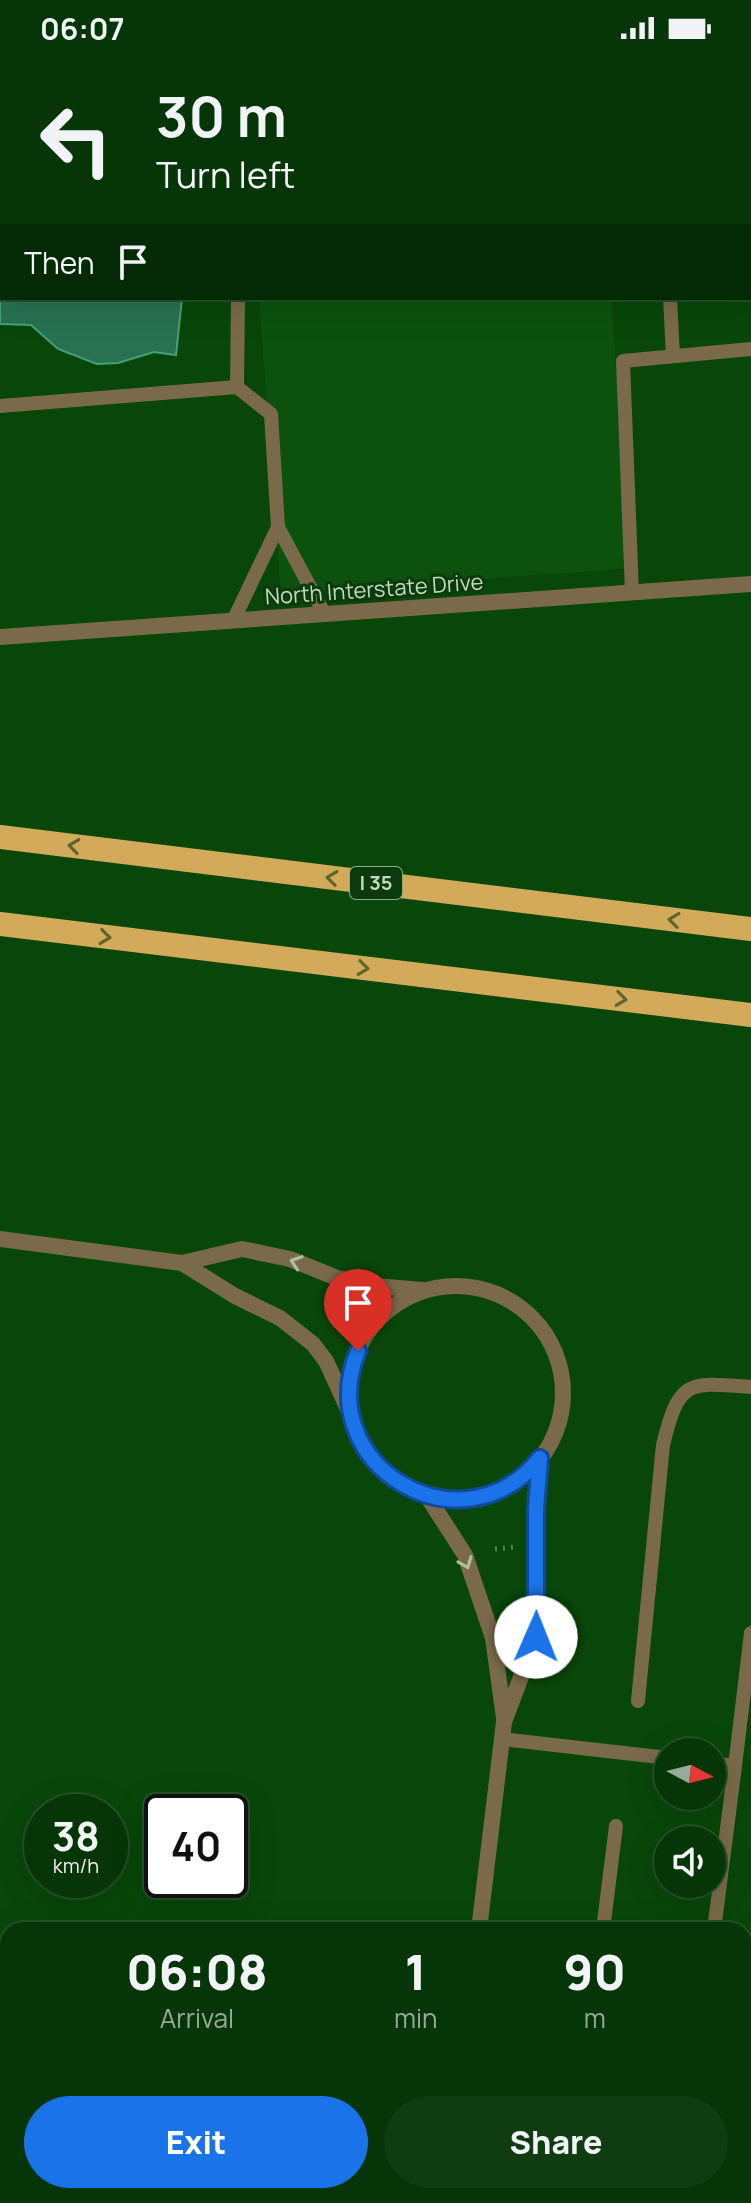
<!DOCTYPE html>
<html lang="en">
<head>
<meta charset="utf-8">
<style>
  body { margin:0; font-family:Manrope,sans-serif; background:#0f3d11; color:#f1f3f6; height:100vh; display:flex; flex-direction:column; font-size:30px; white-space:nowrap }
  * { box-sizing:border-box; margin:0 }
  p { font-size:26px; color:#98ab9b }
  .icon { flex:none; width:44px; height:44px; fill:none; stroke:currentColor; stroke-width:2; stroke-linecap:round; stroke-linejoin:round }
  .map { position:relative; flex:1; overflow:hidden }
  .panel { position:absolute; left:0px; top:1866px; width:752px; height:282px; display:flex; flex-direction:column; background:#063507; border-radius:24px 24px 0 0; box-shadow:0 8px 32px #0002,0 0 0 2px #275028 }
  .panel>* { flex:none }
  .banner { position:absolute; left:0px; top:0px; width:752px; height:244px; box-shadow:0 8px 32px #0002,0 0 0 2px #275028; background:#063507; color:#f1f3f6; overflow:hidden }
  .needle { width:52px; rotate:97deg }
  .tools { position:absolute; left:654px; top:1682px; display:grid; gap:16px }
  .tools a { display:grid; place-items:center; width:72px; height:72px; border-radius:50%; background:#063507; box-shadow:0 8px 32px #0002,0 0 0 2px #275028; font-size:40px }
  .speed { position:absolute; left:24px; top:1738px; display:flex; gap:16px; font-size:40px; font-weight:700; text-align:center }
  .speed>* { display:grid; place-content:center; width:104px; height:104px; border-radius:50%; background:#063507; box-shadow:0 8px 32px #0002,0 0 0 2px #275028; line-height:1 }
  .speed small { font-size:20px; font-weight:400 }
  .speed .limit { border:4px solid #111; border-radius:12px; background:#fff; color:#111 }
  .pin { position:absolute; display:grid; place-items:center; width:68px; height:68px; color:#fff; margin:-82px -34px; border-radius:50% 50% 50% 0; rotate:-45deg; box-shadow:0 0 8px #0007 }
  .pin .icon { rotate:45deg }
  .me { position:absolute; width:88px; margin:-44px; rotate:1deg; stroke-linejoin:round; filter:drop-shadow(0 0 6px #0008) }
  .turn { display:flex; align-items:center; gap:28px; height:168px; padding:0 24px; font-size:36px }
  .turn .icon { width:104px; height:104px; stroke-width:2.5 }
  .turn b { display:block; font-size:56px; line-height:68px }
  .then { display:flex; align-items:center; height:76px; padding:0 24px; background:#0003; gap:16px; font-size:30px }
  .eta { display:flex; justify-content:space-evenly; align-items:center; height:136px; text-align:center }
  .eta b { font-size:48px; font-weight:800; line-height:56px }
  .button { display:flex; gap:16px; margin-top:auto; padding:16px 24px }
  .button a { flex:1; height:92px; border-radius:48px; background:#1a73e8; color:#fff; font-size:32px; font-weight:800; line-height:92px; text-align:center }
  .button a+a { background:#0f3d11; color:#f1f3f6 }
  .status { display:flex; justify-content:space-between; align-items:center; height:56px; padding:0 40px; background:#063507; direction:ltr }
  .status svg { height:22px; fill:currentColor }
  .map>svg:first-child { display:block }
  .built { fill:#0c520e }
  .building { fill:#287153; stroke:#43a179; stroke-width:2 }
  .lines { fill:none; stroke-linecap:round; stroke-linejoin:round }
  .path { stroke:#50824f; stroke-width:5; stroke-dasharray:2 6; stroke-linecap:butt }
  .service { stroke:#7a6a4b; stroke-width:14 }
  .tertiary { stroke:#7a6a4b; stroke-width:16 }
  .motorway { stroke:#d2aa5a; stroke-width:24 }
  .oneway { stroke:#5c672c }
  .oneway2 { stroke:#adc09f }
  .route-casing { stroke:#114b97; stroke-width:20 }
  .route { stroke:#1a73e8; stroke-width:14 }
  .labels { text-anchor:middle; stroke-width:6; stroke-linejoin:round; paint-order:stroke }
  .shield { fill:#0d3a0d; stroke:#89ab87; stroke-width:2 }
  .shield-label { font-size:20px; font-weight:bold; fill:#bedcbb }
  .street-label { font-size:22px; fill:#bedcbb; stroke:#0d3a0d }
</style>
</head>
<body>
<div class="status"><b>06:07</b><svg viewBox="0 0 49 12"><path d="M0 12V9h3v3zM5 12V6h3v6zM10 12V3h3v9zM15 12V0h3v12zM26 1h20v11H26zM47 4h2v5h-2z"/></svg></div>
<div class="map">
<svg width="751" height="2147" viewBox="0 0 751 2147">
  <rect width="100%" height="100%" fill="#084709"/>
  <g class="built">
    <path d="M0,0H594V2H2V41Z"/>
    <path d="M259,242H611L631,512L281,538Z"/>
  </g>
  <g class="building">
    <path d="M0,104L2,242H182L176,299L154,296L118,307L97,308L58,293L31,269L0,268Z"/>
    <path d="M751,118V215H750V118Z"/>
  </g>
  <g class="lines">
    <path class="path" d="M495,1493L514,1491"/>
    <g class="service">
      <path d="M654,0V2"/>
      <path d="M0,90H2"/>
      <path d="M238,242L237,331L271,358L278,471L325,559"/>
      <path d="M670,242L673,300"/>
      <path d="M0,350L237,331"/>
      <path d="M632,537L623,305L751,293"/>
      <path d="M233,565L278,471"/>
      <path d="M638,1645L663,1389C679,1323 688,1326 751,1331"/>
      <path d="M502,1683L668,1702"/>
      <path d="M712,1707L735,1710L714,1874"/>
      <path d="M735,1710L751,1577"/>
      <path d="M603,1874L616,1770"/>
      <path d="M744,1944L751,1945"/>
      <path d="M744,2018L751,2019"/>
    </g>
    <g class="tertiary">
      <path d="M0,581L751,528"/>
      <path d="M0,1183L182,1207L242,1193L290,1203L337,1222L375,1230L422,1234"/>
      <path d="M182,1207L235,1240L280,1262L313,1288L326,1305L347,1351"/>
      <circle cx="456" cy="1337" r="107"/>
      <path d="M427,1440L465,1499L493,1582L504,1662"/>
      <path d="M479,1874L504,1666L536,1581V1453L540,1402"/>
      <path d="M447,2147L448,2140"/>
    </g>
    <g class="motorway">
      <path d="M0,781L751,873"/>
      <path d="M0,868L751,959"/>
    </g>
  </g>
  <defs><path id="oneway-chevron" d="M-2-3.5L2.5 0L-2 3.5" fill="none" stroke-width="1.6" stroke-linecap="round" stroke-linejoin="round" transform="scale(2)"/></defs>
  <g class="oneway">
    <use href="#oneway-chevron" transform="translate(74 790) rotate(-173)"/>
    <use href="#oneway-chevron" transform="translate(332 822) rotate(-173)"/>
    <use href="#oneway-chevron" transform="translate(674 864) rotate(-173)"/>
    <use href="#oneway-chevron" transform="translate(105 881) rotate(7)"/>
    <use href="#oneway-chevron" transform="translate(363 912) rotate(7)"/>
    <use href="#oneway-chevron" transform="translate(621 943) rotate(7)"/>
  </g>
  <g class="oneway2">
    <use href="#oneway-chevron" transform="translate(296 1206) rotate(-161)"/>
    <use href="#oneway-chevron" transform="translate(466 1507) rotate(68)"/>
  </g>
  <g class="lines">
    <defs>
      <path id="route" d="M358,1295C311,1410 462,1499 540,1402L536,1453V1581"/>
    </defs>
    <use href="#route" class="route-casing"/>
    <use href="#route" class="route"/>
  </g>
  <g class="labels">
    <rect class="shield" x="350" y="811" width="52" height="32" rx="6"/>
    <g class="shield-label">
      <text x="376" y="834">I 35</text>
    </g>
    <g class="street-label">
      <text transform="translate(374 533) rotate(-4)" y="8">North Interstate Drive</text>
    </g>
  </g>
</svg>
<div class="tools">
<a><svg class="needle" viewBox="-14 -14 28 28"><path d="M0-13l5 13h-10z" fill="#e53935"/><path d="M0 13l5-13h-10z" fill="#98ab9b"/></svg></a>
<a><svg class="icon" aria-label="sound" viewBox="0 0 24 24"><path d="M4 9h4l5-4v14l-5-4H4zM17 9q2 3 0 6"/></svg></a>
</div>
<div class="speed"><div>38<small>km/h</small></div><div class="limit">40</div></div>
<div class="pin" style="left:358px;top:1295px;background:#d93025"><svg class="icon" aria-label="arrive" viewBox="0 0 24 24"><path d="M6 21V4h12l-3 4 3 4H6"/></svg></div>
<svg class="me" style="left:536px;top:1581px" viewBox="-20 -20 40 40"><circle r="19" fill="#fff"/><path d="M0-13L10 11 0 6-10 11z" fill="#1a73e8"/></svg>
<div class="banner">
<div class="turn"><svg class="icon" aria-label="left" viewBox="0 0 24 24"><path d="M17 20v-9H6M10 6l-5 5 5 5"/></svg><div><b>30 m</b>Turn left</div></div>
<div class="then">Then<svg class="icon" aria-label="arrive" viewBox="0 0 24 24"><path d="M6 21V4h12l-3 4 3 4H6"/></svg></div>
</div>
<section class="panel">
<div class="eta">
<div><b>06:08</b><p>Arrival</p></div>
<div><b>1</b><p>min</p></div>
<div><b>90</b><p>m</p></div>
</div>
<div class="button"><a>Exit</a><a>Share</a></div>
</section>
</div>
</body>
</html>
